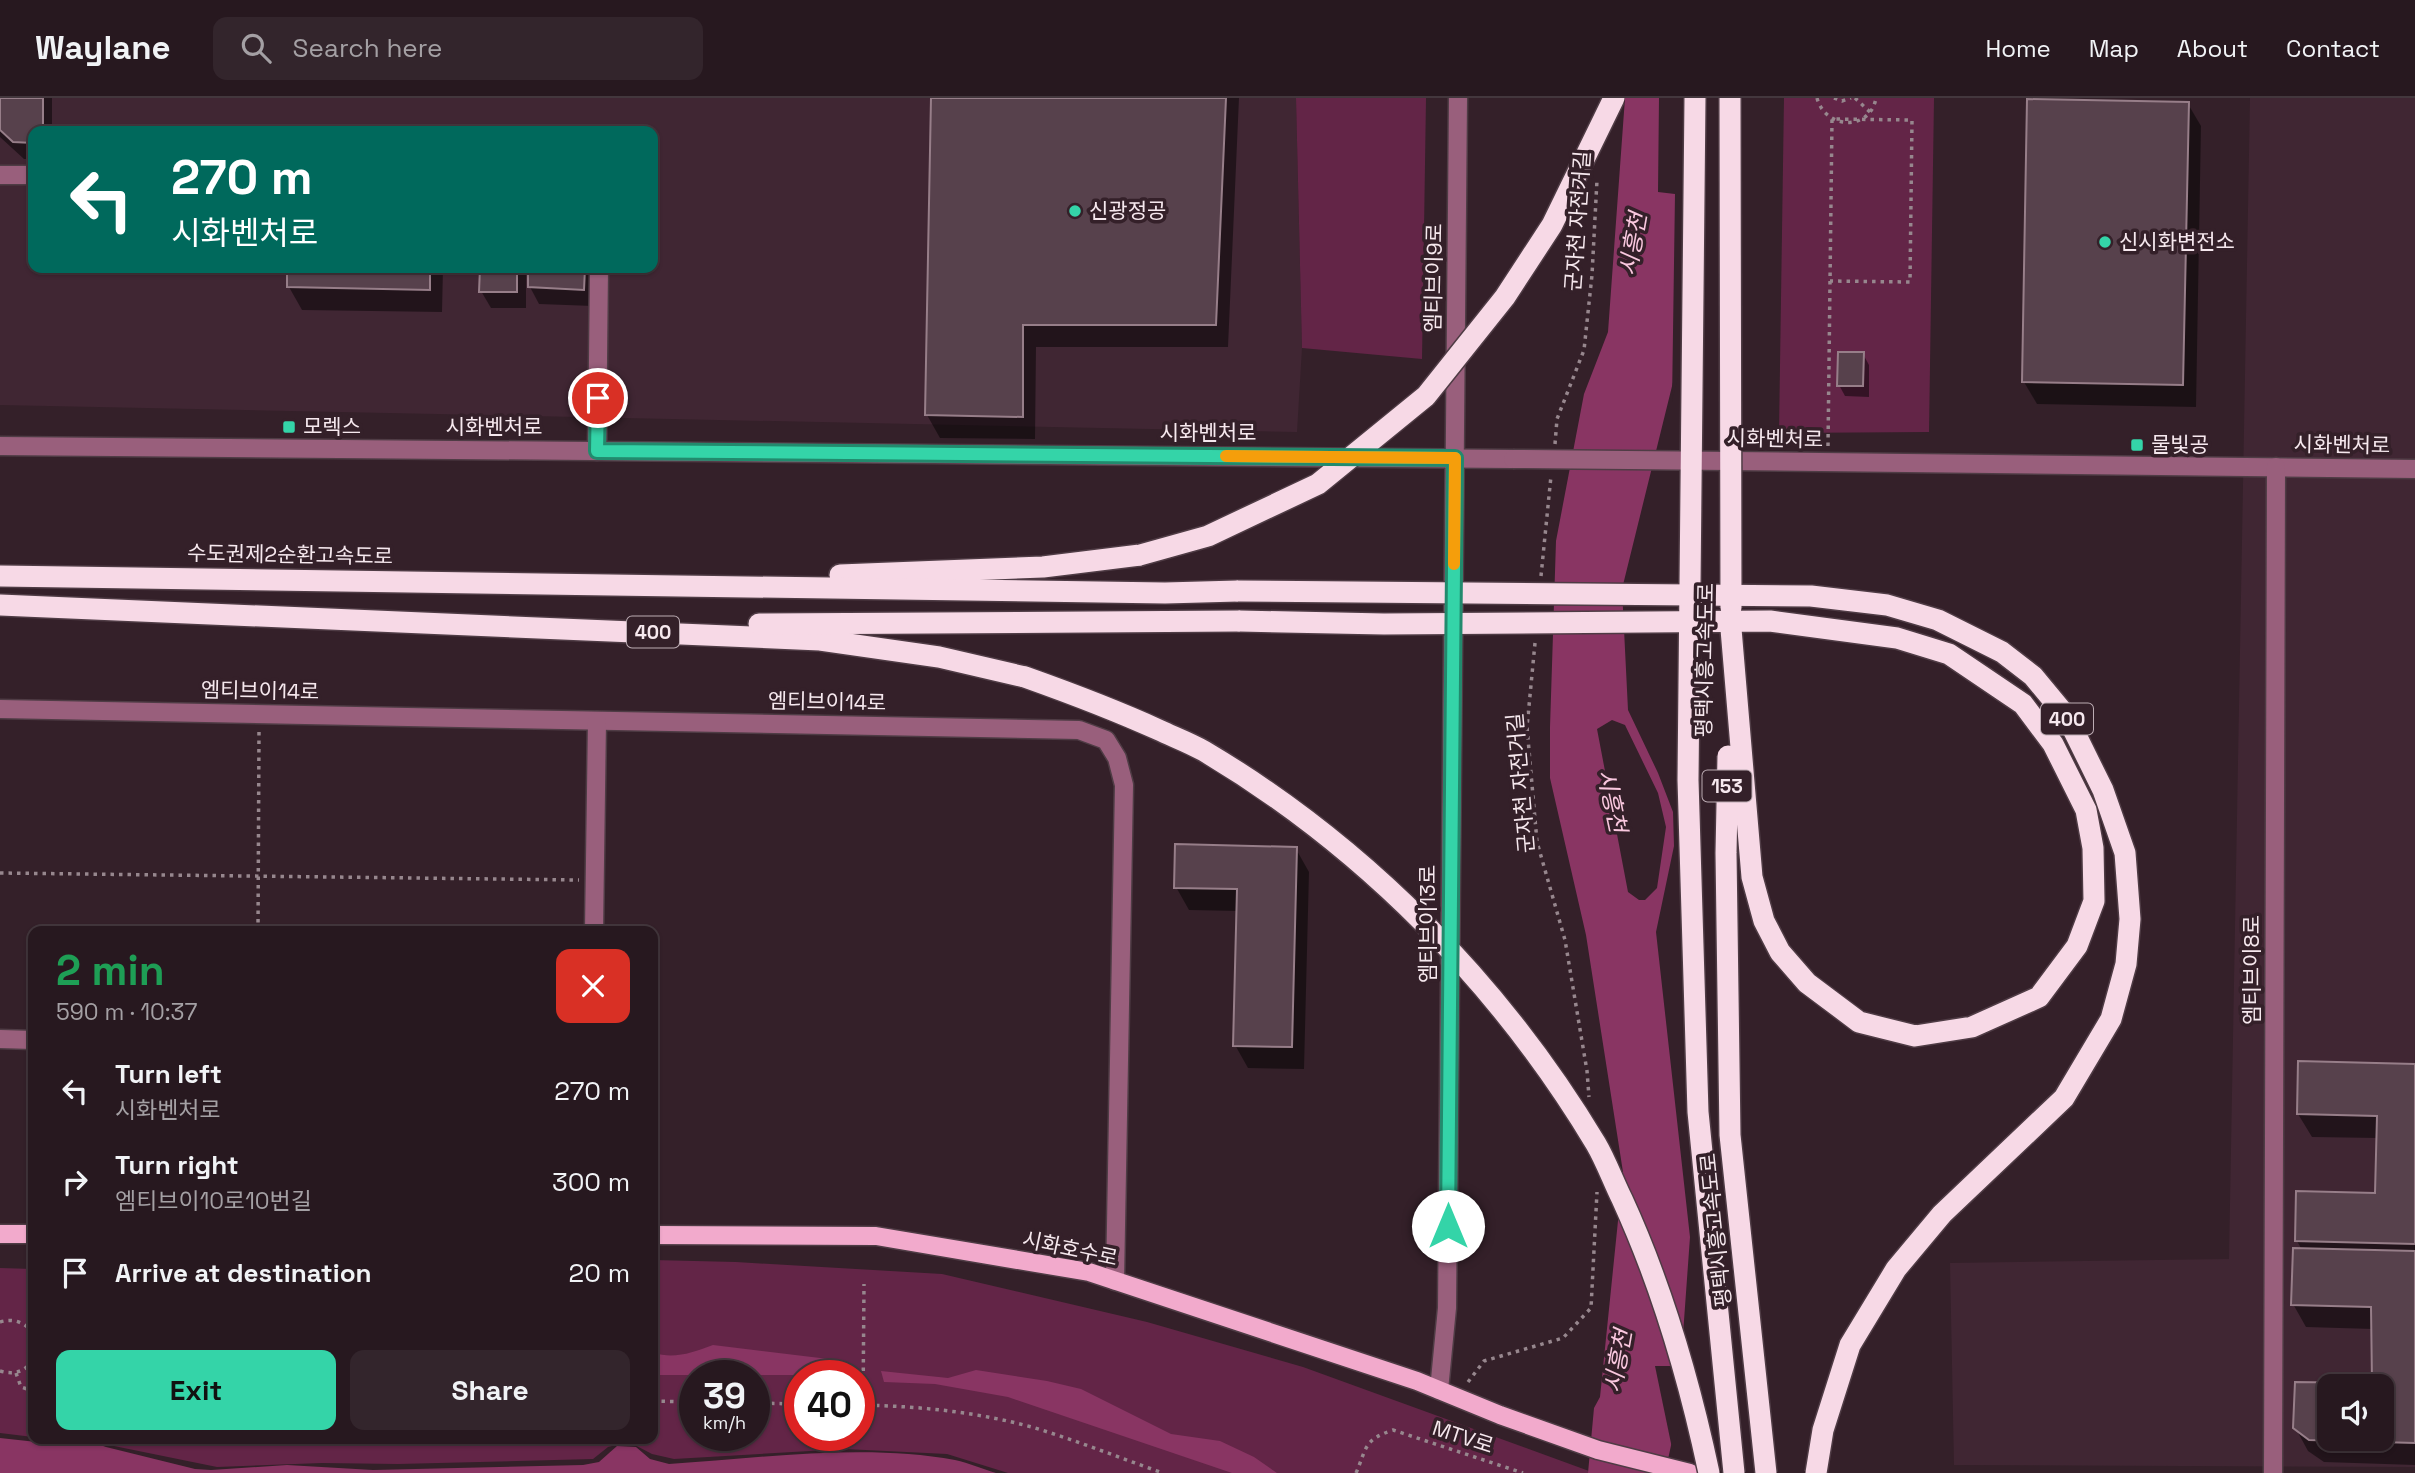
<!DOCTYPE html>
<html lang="en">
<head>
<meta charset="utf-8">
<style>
  body { margin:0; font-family:"Space Grotesk","Noto Sans KR",sans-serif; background:#33252c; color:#f1f3f6; height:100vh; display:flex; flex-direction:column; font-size:26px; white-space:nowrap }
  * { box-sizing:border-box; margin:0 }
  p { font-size:23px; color:#a4a0a4 }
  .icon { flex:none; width:38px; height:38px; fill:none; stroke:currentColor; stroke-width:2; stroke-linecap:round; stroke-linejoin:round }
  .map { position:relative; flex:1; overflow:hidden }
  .panel { position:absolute; left:28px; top:828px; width:630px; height:518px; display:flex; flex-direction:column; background:#27181f; border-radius:14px; box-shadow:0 2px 5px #0004,0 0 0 2px #43373d }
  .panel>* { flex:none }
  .guide { position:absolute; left:28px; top:28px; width:630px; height:147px; border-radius:14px; box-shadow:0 2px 5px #0004,0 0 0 2px #43373d; background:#00695c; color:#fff; overflow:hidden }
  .fabs { position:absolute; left:2317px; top:1276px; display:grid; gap:14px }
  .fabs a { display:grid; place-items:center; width:77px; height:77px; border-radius:14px; background:#27181f; box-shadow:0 2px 5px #0004,0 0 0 2px #43373d; font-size:35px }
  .speed { position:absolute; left:679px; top:1262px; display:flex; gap:14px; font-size:35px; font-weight:700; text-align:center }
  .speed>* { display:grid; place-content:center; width:91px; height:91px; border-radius:50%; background:#27181f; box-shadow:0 2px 5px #0004,0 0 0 2px #43373d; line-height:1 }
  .speed small { font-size:18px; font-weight:400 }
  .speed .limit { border:10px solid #d22; background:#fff; color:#111 }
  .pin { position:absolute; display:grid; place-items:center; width:60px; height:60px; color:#fff; margin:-30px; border:4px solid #fff; border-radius:50%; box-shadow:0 2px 7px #0007 }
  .me { position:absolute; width:77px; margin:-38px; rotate:0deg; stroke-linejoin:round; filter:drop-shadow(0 0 5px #0008) }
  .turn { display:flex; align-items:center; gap:24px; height:147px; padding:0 28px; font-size:32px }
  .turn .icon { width:91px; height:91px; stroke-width:2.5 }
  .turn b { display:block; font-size:49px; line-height:60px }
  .round { display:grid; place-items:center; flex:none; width:74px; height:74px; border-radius:14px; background:#33252c }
  .summary { display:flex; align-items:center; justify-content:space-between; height:119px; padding:0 28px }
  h1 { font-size:42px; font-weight:800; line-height:52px; color:#1e9e55 }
  .button { display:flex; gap:14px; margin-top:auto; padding:14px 28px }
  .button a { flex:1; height:80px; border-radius:14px; background:#34d4a8; color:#111; font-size:28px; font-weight:800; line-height:80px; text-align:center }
  .button a+a { background:#33252c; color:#f1f3f6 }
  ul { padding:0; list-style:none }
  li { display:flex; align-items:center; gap:21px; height:91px; padding:0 28px }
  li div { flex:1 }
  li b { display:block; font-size:26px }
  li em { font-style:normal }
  header { display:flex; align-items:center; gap:42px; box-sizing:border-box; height:98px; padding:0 35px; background:#27181f; border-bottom:2px solid #43373d }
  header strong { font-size:33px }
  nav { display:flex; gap:38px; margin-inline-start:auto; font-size:24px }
  .search { width:490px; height:63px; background:#33252c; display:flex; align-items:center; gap:18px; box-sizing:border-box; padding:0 24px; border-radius:14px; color:#a4a0a4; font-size:26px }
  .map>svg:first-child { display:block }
  .built { fill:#402633; fill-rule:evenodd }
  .green { fill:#632547; fill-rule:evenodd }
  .water { fill:#893563; fill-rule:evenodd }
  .pier { fill:#342029 }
  .shadow { fill:#0007; fill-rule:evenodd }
  .building { fill:#57414c; stroke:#977e89; stroke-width:2; fill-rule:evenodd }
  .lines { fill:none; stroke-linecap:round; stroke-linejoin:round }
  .minor-casing { stroke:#4f3c45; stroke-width:21 }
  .major-casing { stroke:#4f3c45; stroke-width:21 }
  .highway-casing { stroke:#4f3c45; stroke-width:24 }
  .path { stroke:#97878e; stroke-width:3.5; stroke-dasharray:3.5 5; stroke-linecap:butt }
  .minor { stroke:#995f7c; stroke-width:18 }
  .major { stroke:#f2aacc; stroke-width:18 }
  .highway { stroke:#f7d9e6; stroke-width:21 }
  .minor-bridge-casing { stroke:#4f3c45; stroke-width:21; stroke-linecap:butt }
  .highway-bridge-casing { stroke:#4f3c45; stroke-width:24; stroke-linecap:butt }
  .minor-bridge { stroke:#995f7c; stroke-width:18 }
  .highway-bridge { stroke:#f7d9e6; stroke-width:21 }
  .route-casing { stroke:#228a6d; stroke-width:18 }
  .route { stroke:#34d4a8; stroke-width:12 }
  .slow { stroke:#f59e0b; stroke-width:12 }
  .poi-dot { fill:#34d4a8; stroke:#342029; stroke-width:2.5 }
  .labels { text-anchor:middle; stroke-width:7; stroke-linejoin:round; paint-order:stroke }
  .shield { fill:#342029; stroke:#bcacb3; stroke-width:2 }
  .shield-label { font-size:19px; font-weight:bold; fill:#f6e8ee }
  .poi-label { font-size:21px; fill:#f6e8ee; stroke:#342029; text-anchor:start }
  .street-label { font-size:21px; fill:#f6e8ee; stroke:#342029 }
  .water-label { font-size:23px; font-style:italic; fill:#fac8df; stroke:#342029 }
</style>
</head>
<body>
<header>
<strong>Waylane</strong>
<div class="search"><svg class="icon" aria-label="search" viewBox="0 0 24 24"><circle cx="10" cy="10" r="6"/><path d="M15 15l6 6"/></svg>Search here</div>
<nav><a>Home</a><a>Map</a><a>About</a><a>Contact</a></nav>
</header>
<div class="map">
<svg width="2415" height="1375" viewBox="0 0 2415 1375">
  <rect width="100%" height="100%" fill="#342029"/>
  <g class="built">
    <path d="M0,0H1296L1302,250L1297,334L0,307ZM33,33H653V170H33Z"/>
    <path d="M2250,0H2415V1369L1954,1367L1950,1165L2229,1161ZM2329,1288H2382V1340H2329Z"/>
  </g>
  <g class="green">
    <path d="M1296,0H1426L1422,261L1302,250Z"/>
    <path d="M1784,0H1934L1929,334L1779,335Z"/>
    <path d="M653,1162L736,1164L942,1176L1147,1224L1303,1269L1589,1373L1588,1375H1008L947,1356L845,1351L674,1361L652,1356L629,1344L608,1349L593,1361L398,1366L322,1365L217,1369L114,1348L104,1341L653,1340ZM695,1278H754V1337H695ZM800,1278H859V1337H800Z"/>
    <path d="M0,1170L33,1171V1339L0,1335Z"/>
  </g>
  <g class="water">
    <path d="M1625,0H1694V199L1622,491L1628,612L1658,675L1673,714L1674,748L1656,834L1690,1139L1677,1320L1665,1375H1588L1594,1310L1600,1299L1623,1074L1586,837L1550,680V629L1556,443L1584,296L1608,234ZM1612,622L1625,627L1658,695L1666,729L1657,790L1645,802H1639L1628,794L1597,631Z"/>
    <path d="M713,1247L845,1263L843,1277H653V1255C675,1261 692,1255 713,1247Z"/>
    <path d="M976,1272L1047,1283L1081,1291L1171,1336L1220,1343L1254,1359L1277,1375H1232L1008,1299L935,1286L884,1284L881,1273L948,1280Z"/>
    <path d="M0,1340L64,1347L89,1343L106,1349L195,1371L211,1372L287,1367L373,1372L583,1367L599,1364L617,1348L636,1349L650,1361L669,1366C760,1360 866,1345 955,1362C969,1365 983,1371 996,1375H0Z"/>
  </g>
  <g class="pier">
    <path d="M1659,0H1698V199L1672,304L1675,96L1658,94Z"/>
    <path d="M1655,1268H1685L1681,1321L1673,1355Z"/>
  </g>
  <g class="shadow">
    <path d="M0,0H52V33H33V61H24L0,39Z"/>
    <path d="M932,0H1239L1228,249H1036L1035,341L940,340L927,317Z"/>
    <path d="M2188,6L2201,28L2196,309L2037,306L2024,284Z"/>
    <path d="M289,170H443L442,214L302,212L289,189Z"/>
    <path d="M481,170H526V210H491L481,193Z"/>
    <path d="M530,170H593V208L539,206L530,189Z"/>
    <path d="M1863,256L1869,267V299L1845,298L1839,287Z"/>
    <path d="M1296,751L1309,774L1304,971L1248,970L1235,947L1238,813L1189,812L1176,789Z"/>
    <path d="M2415,968V1367L2324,1364L2308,1353L2295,1329L2297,1286H2374L2373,1231L2306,1229L2293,1206L2302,1152L2297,1143L2376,1097L2378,1040L2312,1039L2298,1016ZM2329,1288H2382V1340H2329Z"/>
  </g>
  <g class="building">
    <path d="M0,0H43V33H33V45L13,44L0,32Z"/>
    <path d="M931,0H1226L1216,227H1023V319L925,317Z"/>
    <path d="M2027,1L2189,4L2183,287L2022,284Z"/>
    <path d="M287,170H430V192L287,189Z"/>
    <path d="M480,170H517V194H479Z"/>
    <path d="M528,170H585L584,192L528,189Z"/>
    <path d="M1838,254H1864L1863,288H1837Z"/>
    <path d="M1175,746L1297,749L1292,949L1233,948L1237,791L1174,790Z"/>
    <path d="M2298,963L2415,966V1146L2295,1143L2296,1093L2375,1095L2377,1018L2297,1016Z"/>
    <path d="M2293,1150L2415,1153V1345L2309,1342L2293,1330L2295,1284L2372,1285L2371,1209L2291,1207ZM2329,1288H2382V1340H2329Z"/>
  </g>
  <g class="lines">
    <defs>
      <g id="minor">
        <path d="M0,77H33"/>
        <path d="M0,348L1513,361"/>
        <path d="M597,353L599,170"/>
        <path d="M1731,363L2415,371"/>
        <path d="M0,611L1079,632L1106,642L1117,660L1124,687L1115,1183"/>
        <path d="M594,833L597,623"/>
        <path d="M0,941L33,942"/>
        <path d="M1439,1292L1447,1210L1458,0"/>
        <path d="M2273,1375L2276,369"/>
      </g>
      <g id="major">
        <path d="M0,1136H33"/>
        <path d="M653,1137L876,1138L1089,1174L1417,1283L1500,1317L1598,1352L1690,1375"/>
      </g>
      <g id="highway">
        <path d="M840,477L1043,469L1140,457"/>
        <path d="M0,478L1165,495L1238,493"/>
        <path d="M0,507L820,542L939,559L1025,579"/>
        <path d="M759,526L1240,523"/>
      </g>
    </defs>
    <use href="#minor" class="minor-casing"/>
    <use href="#major" class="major-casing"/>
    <use href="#highway" class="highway-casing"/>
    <g class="path">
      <path d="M1817,0C1825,31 1870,34 1876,0"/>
      <path d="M1834,0L1842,3L1851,0"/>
      <path d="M1855,0L1870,14"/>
      <path d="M1555,346L1557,321L1584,252L1592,177L1597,82"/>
      <path d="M1828,348L1832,21L1912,22L1910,184L1830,183"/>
      <path d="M1541,478L1551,378"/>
      <path d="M1535,545L1527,629L1537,744L1565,842L1587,973L1589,999"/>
      <path d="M0,775L579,782"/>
      <path d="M258,833L259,632"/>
      <path d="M0,1224C13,1220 26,1224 33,1236"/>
      <path d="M0,1273C14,1277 26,1274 33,1261"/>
      <path d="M16,1275L21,1289L33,1293"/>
      <path d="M1468,1284L1484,1263L1563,1240L1591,1210L1597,1094"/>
      <path d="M653,1303L695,1304"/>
      <path d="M754,1305L800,1306"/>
      <path d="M859,1307C918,1308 979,1314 1035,1330C1078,1343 1120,1360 1163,1375"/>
      <path d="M863,1307L864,1186"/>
      <path d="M1356,1375C1367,1350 1363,1342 1393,1332L1523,1375"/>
    </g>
    <use href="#minor" class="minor"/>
    <use href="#major" class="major"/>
    <use href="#highway" class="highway"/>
    <defs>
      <path id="minor-bridge" d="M1513,361L1731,363"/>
      <g id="highway-bridge">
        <path d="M1695,0L1688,682L1698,1014L1734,1375"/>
        <path d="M1730,0L1731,510"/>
        <path d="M1140,457L1208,438L1318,386L1426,298L1505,199L1552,127L1614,0"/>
        <path d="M1238,493L1811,498L1887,507L1938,522L2002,554L2033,578L2067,619L2103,692L2125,755L2130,821L2126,866L2111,921L2064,1000L1942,1116L1896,1171L1850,1247L1823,1332L1816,1375"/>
        <path d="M1240,523L1384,526L1770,523L1897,540L1949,556L2023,606L2053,646L2086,712L2093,750L2094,803L2077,848L2039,899L1972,929L1915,938L1859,924L1807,885L1780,854L1764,823L1752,779L1731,531"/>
        <path d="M1025,579C1070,595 1115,612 1159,632C1174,639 1190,645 1204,653C1364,748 1500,886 1596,1046C1606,1063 1613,1083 1622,1101C1662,1188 1689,1281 1709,1375"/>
        <path d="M1728,658L1726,755L1730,1037L1766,1375"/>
      </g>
    </defs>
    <use href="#minor-bridge" class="minor-bridge-casing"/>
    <use href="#highway-bridge" class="highway-bridge-casing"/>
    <use href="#minor-bridge" class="minor-bridge"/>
    <use href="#highway-bridge" class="highway-bridge"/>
  </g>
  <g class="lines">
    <defs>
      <path id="route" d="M598,300L597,353L1455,360L1448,1128"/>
    </defs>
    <use href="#route" class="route-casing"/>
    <use href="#route" class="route"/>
    <path class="slow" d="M1226,358L1455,360L1454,466"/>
  </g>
  <g class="poi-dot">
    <circle cx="1075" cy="113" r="7"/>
    <circle cx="2105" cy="144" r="7"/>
    <rect x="282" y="322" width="14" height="14" rx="3.5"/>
    <rect x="2130" y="340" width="14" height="14" rx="3.5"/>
  </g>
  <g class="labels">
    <g class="shield">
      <rect x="627" y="518.5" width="52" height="31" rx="5"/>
      <rect x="2041" y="605.5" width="52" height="31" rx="5"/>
      <rect x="1702.5" y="672.5" width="49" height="31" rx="5"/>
    </g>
    <g class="shield-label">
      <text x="653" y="541">400</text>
      <text x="2067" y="628">400</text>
      <text x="1727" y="695">153</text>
    </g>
    <g class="poi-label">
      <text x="1089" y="120">신광정공</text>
      <text x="2119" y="151">신시화변전소</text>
      <text x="303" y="336">모렉스</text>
      <text x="2151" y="354">물빛공</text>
    </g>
    <g class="street-label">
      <text transform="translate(1578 123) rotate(-86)" y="7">군자천 자전거길</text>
      <text transform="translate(1434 180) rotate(-89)" y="7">엠티브이9로</text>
      <text x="494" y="336">시화벤처로</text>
      <text x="1208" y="342">시화벤처로</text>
      <text transform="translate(1775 341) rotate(1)" y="7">시화벤처로</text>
      <text transform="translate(2342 347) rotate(1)" y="7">시화벤처로</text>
      <text transform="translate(290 457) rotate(1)" y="7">수도권제2순환고속도로</text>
      <text transform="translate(1705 562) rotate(-89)" y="7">평택시흥고속도로</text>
      <text transform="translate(260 593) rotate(1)" y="7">엠티브이14로</text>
      <text transform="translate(827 604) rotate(1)" y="7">엠티브이14로</text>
      <text transform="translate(1521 685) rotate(-95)" y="7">군자천 자전거길</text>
      <text transform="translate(1428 826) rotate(-90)" y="7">엠티브이13로</text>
      <text transform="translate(2252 872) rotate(-90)" y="7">엠티브이8로</text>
      <text transform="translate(1716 1132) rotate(-96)" y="7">평택시흥고속도로</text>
      <text transform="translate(1070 1151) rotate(12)" y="7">시화호수로</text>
      <text transform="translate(1463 1339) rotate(18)" y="7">MTV로</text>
    </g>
    <g class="water-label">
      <text transform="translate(1633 146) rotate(-80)" y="8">시흥천</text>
      <text transform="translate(1612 703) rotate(78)" y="8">시흥천</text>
      <text transform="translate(1618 1263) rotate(-80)" y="8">시흥천</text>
    </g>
  </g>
</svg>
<div class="fabs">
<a><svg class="icon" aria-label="sound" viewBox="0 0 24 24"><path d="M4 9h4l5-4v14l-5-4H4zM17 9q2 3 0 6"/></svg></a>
</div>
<div class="speed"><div>39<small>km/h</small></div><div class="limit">40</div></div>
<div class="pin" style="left:598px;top:300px;background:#d93025"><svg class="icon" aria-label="arrive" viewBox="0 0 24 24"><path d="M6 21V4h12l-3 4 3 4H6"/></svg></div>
<svg class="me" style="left:1448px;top:1128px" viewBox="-20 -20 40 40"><circle r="19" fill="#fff"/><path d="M0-13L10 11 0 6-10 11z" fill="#34d4a8"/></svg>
<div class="guide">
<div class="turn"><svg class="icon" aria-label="left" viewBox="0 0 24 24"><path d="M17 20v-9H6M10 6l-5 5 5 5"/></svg><div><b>270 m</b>시화벤처로</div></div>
</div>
<section class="panel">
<div class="summary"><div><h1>2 min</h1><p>590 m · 10:37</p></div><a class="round" style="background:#d93025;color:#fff"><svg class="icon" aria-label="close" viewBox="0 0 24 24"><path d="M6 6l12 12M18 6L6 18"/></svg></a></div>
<ul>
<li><svg class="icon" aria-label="left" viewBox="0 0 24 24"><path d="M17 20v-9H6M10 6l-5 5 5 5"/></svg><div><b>Turn left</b><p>시화벤처로</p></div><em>270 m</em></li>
<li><svg class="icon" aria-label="right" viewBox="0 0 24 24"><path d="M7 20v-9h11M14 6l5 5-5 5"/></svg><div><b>Turn right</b><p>엠티브이10로10번길</p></div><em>300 m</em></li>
<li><svg class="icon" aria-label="arrive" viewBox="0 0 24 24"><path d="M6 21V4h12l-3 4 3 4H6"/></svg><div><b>Arrive at destination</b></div><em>20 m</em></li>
</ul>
<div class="button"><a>Exit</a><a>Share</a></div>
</section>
</div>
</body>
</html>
